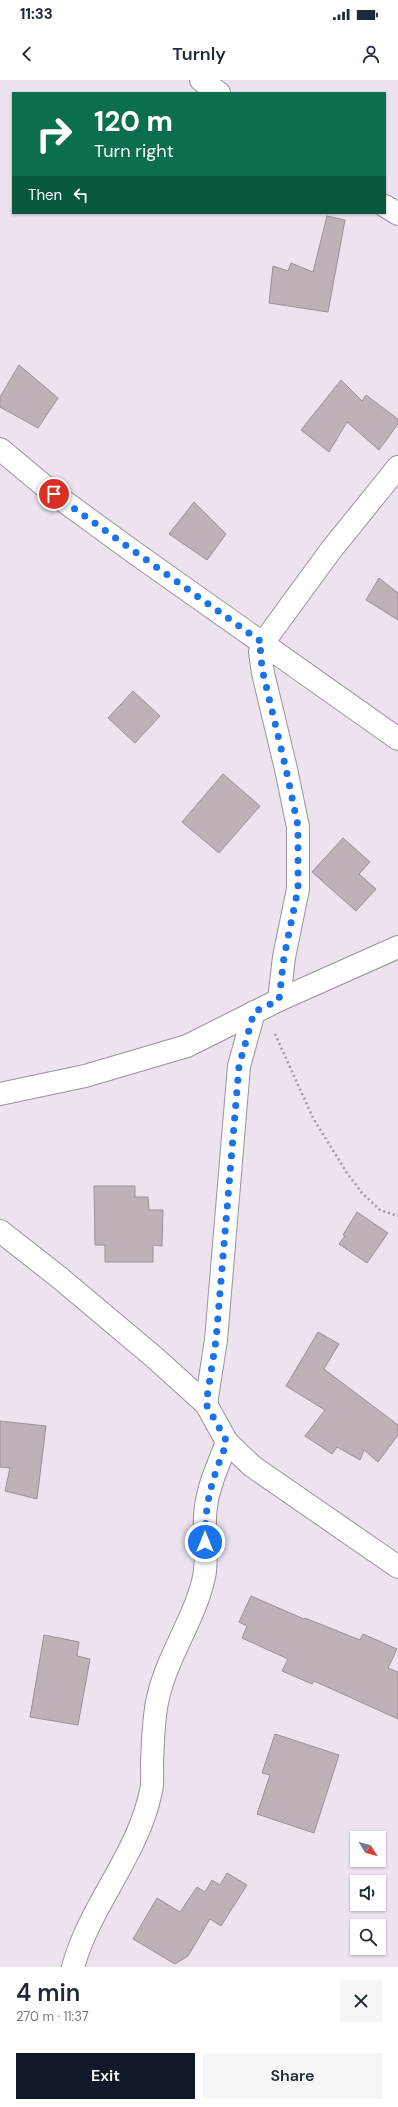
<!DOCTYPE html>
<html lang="en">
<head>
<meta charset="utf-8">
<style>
  body { margin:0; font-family:"DM Sans",sans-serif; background:#f6f6f7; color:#1f2937; height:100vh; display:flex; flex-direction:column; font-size:15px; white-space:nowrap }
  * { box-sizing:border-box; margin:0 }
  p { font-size:13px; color:#747a83 }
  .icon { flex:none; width:22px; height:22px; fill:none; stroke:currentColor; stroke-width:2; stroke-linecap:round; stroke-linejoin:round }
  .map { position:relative; height:1887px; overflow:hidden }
  .drawer { display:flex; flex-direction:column; background:#fff; flex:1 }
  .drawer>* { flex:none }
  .top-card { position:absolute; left:12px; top:12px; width:374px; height:122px; border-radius:0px; box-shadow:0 1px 3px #0004; background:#0b6e4f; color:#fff; overflow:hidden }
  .needle { width:26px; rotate:127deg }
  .fabs { position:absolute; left:350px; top:1751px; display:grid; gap:8px }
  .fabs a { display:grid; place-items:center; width:36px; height:36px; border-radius:0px; background:#fff; box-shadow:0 1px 3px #0004; font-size:20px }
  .pin { position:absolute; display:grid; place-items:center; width:34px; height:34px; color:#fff; margin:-17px; border:2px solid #fff; border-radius:50%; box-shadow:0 1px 4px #0007 }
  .me { position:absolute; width:44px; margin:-22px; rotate:0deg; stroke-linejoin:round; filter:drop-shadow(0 0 3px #0008) }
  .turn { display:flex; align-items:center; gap:14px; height:84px; padding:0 16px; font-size:18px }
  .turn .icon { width:52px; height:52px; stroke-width:2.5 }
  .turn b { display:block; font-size:28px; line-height:34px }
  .then { display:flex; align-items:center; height:38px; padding:0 16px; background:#0003; gap:8px; font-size:15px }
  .round { display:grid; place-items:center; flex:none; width:42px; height:42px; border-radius:0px; background:#f6f6f7 }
  .head { display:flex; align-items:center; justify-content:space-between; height:68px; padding:0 16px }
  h1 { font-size:24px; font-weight:600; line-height:30px }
  .button { display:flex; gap:8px; margin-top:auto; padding:8px 16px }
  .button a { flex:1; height:46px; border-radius:0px; background:#111827; color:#fff; font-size:16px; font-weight:600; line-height:46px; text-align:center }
  .button a+a { background:#f6f6f7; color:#1f2937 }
  .status { display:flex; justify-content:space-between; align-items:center; height:28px; padding:0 20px; background:#fff; direction:ltr }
  .status svg { height:11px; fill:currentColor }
  header { display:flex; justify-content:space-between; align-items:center; height:52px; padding:0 16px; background:#fff; font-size:18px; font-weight:600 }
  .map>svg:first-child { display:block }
  .building { fill:#bdb1ba; stroke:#9c9199 }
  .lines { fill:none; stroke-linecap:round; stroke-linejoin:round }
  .street-casing { stroke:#9a919c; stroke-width:24 }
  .path { stroke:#9f98a1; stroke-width:2.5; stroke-dasharray:2 3; stroke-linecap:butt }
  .street { stroke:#fff; stroke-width:22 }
  .route { stroke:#1a73e8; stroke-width:7; stroke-dasharray:0 12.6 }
</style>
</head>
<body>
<div class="status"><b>11:33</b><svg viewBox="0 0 49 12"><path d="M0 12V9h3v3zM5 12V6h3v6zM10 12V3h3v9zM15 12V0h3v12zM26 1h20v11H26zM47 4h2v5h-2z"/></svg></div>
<header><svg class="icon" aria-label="back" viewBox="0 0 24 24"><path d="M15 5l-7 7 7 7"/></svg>Turnly<svg class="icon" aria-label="person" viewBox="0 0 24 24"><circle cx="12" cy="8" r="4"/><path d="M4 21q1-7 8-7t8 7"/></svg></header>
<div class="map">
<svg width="398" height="1887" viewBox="0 0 398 1887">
  <rect width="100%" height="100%" fill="#ece3ef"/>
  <g class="building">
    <path d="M327,136L345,140L328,232L269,223L273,186L288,191L291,183L313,192Z"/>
    <path d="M19,285L58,318L38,348L0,327V317Z"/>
    <path d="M341,300L362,321L366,315L398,339V344L379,370L347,342L329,372L301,350Z"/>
    <path d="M194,422L226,454L207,480L169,454Z"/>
    <path d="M379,498L398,513V540L366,520Z"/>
    <path d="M133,611L160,636L135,663L108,638Z"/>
    <path d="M223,694L260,726L219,773L182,742Z"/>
    <path d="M343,758L370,782L359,794L376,809L356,831L312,792Z"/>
    <path d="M94,1106H135V1117H148L149,1130H163L162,1166L153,1165V1182H105V1165H95Z"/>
    <path d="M357,1132L388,1153L367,1183L339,1164L345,1156L343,1155Z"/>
    <path d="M318,1252L339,1264L324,1289L398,1345V1355L378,1382L364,1370L360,1380L337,1367L332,1374L305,1356L325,1330L286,1306Z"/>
    <path d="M0,1341L46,1346L37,1419L5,1411L10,1388L0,1387Z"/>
    <path d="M251,1516L304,1539L305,1538L360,1560L363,1554L397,1569L388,1588L398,1592V1639L314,1601L312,1604L282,1591L288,1579L242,1558L247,1546L239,1542Z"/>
    <path d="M44,1555L79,1562L77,1576L90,1579L78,1645L30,1637Z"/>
    <path d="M275,1654L339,1675L314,1753L257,1734L270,1695L262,1693Z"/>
    <path d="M227,1793L247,1805L221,1846L210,1839L188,1876L175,1884L133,1859L157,1818L180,1832L197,1807L205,1812L212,1800L220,1805Z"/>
  </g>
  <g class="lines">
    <defs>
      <g id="street">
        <path d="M201,0L219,13"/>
        <path d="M385,126L398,134"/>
        <path d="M0,369L54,414L135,473L398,659"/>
        <path d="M279,920L284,877L298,809V747L286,689L263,593L260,572L263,563L331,470L398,387"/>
        <path d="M0,1014L85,996L187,966L279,920L398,867"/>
        <path d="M0,1151L60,1198L154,1277L206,1324L227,1362L252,1386L398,1487"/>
        <path d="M206,1324L216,1260L239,986L254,932"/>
        <path d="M73,1887C90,1825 138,1775 151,1711C153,1703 152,1693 152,1684C153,1662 153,1639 158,1618C167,1576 195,1539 204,1497C208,1480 204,1455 205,1437C206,1410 218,1386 227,1362"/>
      </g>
    </defs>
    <use href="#street" class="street-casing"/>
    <path class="path" d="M275,954L313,1038L347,1093L362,1113L380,1130L398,1136"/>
    <use href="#street" class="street"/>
  </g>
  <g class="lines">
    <path class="route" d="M54,414L263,563L260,572L263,593L286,689L298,746V809L284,877L279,920L254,932L239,986L216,1260L206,1324L227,1362C212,1400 205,1420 205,1462"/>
  </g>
</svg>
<div class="fabs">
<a><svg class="needle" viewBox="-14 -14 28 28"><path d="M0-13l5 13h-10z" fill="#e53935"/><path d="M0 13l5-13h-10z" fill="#747a83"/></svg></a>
<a><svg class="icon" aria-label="sound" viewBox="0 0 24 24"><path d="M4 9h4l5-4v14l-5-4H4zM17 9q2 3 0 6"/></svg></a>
<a><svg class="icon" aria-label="search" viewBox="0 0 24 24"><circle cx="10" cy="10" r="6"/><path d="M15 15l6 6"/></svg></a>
</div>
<div class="pin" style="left:54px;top:414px;background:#d93025"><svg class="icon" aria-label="arrive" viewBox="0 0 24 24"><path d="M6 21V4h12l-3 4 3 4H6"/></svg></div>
<svg class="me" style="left:205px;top:1462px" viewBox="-20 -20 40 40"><circle r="17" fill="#1a73e8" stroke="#fff" stroke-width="3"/><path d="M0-11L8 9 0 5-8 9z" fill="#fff"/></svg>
<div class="top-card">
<div class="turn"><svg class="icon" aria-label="right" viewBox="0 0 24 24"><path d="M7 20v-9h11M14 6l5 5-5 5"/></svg><div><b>120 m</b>Turn right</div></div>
<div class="then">Then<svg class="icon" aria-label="left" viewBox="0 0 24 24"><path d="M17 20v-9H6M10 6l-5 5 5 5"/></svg></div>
</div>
</div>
<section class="drawer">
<div class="head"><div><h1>4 min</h1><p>270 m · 11:37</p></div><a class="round"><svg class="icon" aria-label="close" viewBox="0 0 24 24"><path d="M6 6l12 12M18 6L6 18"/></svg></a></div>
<div class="button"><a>Exit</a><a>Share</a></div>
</section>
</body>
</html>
